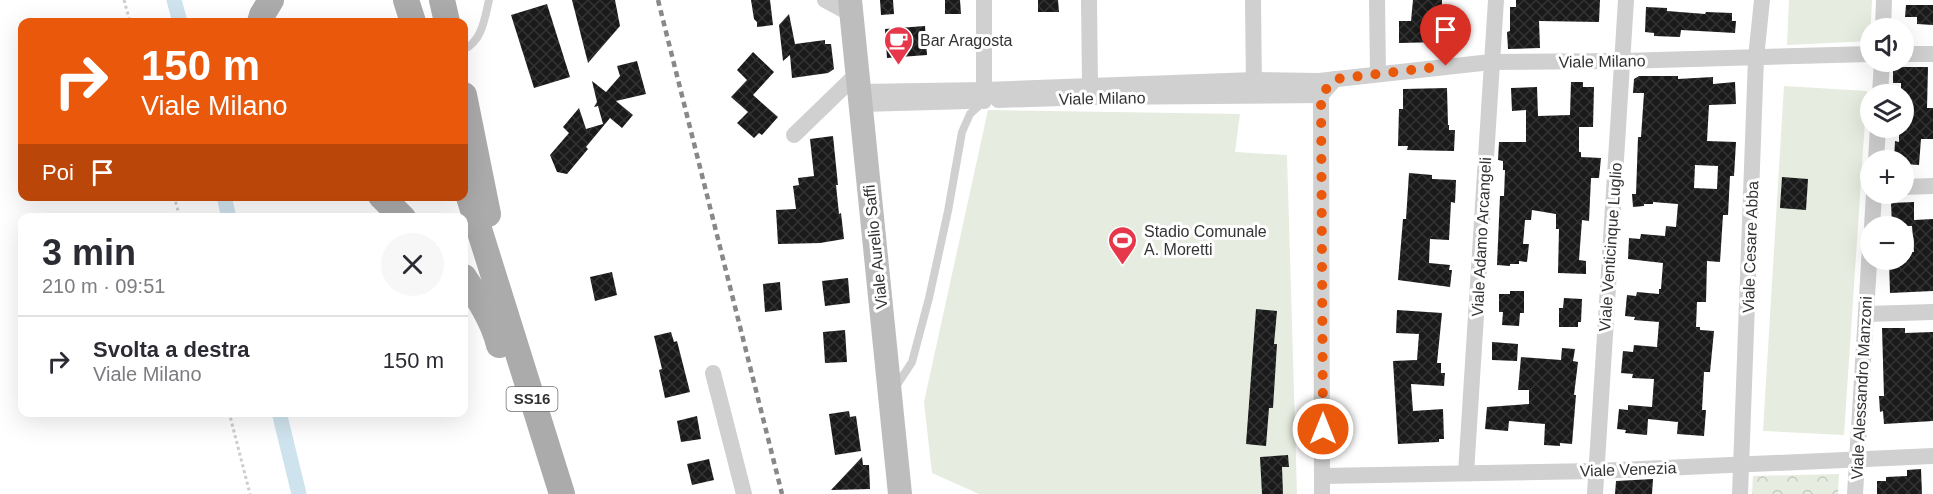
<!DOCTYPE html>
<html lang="it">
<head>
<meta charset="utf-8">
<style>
  body { margin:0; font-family:Helvetica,sans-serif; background:#f7f7f7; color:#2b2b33; height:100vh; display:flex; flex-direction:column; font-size:22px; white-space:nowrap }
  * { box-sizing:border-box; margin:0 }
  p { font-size:20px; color:#7c7c81 }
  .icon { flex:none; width:33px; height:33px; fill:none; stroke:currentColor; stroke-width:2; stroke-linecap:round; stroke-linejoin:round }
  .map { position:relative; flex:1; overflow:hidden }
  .drawer { position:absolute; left:18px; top:213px; width:450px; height:204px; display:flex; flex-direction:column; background:#fff; border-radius:12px; box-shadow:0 6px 24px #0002 }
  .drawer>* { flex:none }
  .top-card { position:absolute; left:18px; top:18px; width:450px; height:183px; border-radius:12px; box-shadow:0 6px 24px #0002; background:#ea580c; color:#fff; overflow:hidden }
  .controls { position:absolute; left:1860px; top:18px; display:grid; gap:12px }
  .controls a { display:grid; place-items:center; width:54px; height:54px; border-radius:50%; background:#fff; box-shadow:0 6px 24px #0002; font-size:30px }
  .pin { position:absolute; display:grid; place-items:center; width:51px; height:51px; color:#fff; margin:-62px -26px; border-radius:50% 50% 50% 0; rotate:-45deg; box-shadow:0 0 6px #0007 }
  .pin .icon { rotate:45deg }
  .me { position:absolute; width:66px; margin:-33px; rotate:0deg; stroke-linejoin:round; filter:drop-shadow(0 0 4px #0008) }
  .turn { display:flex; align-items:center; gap:21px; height:126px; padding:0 24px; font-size:27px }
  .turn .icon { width:78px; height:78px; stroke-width:2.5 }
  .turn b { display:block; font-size:42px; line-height:51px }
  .then { display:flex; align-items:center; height:57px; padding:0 24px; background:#0003; gap:12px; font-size:22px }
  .round { display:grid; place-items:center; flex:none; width:63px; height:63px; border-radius:32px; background:#f7f7f7 }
  .overview { display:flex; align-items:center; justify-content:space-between; height:102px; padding:0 24px }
  h1 { font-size:36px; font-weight:700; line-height:45px }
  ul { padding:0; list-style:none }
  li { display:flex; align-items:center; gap:18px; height:90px; padding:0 24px; border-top:2px solid #e1e1e2 }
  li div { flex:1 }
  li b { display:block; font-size:22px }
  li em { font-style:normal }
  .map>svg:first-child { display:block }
  .grass { fill:#e6ecdf }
  .forest { fill:url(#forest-crowns) }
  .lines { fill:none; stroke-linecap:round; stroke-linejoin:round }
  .canal { stroke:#cfe3ee; stroke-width:15 }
  .building { fill:url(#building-cross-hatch); fill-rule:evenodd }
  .path { stroke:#cdcdcd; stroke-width:3; stroke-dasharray:3 3; stroke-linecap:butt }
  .lane { stroke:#d0d0d0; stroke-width:8 }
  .street { stroke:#d0d0d0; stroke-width:16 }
  .secondary { stroke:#bdbdbd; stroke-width:24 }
  .primary { stroke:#ababab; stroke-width:26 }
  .rail { stroke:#888; stroke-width:4.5; stroke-dasharray:6 4.5; stroke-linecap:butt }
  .route { stroke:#ea580c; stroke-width:10; stroke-dasharray:0 18 }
  .labels { text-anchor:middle; stroke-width:6; stroke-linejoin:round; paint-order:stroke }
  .shield { fill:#fff; stroke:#707070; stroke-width:1.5 }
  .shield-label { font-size:15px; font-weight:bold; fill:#333 }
  .poi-label { font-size:16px; fill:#333; stroke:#fff; text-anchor:start }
  .street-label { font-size:16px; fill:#333; stroke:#fff }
</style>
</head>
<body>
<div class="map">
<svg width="1933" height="494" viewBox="0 0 1933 494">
  <defs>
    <pattern id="forest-crowns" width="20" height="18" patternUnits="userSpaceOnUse" patternTransform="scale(1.5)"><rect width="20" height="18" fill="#e6ecdf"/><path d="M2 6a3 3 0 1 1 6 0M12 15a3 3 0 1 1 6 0" fill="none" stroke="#c6cbc0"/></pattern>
    <pattern id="building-cross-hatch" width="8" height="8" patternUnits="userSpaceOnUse" patternTransform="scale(1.5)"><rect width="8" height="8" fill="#1a1a1a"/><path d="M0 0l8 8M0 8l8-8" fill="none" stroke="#333"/></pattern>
  </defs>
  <rect width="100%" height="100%" fill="#fff"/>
  <g class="grass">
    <path d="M1789,0H1872L1870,41L1787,45Z"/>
    <path d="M1784,86L1867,91L1844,435L1763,431Z"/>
    <path d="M988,110L1240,114L1235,152L1287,155L1297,494H979L932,473L924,402Z"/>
  </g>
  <path class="forest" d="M1839,474L1838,494H1752L1753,476Z"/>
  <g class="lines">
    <g class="canal">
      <path d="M174,0L180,22"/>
      <path d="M224,196L229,218"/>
      <path d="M279,412L299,494"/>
    </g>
  </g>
  <g class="building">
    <path d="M572,0H615L620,26L588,63Z"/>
    <path d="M751,0H770L773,25L757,27V22L754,19Z"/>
    <path d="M880,0H893L894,14L881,15Z"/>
    <path d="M945,0H960L961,14H945Z"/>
    <path d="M1038,0H1058L1059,12H1038Z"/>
    <path d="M1413,0H1442V42L1399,43V21H1411Z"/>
    <path d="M1516,0H1600L1599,22L1539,21L1540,48L1508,49L1507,32L1510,31V7H1516Z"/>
    <path d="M547,4L570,77L534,88L511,15Z"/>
    <path d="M1906,5H1933V25L1917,24V17H1905Z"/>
    <path d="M1646,7L1667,8V11L1705,14L1706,12L1732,13V21H1736L1735,33L1681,30L1680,37L1654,36V33L1645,32Z"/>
    <path d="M789,14L795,44L825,40V44H831L834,69L828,73L792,78L790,55L783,61L779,25Z"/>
    <path d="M925,26L927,55L887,58L885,29Z"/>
    <path d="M753,52L774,72L753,95L778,117L762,135L759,133L754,138L737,123L748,112L731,97L747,80L737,70Z"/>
    <path d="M637,61L646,94L616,101L633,115L622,128L610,118L586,147L588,149L567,174L557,172L550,155L569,133L563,127L579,108L586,129L603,124L598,106L594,107L597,102L592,81L606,92L620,76L617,66Z"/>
    <path d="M1893,67H1928L1927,108H1933V139H1921L1919,165L1904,164V160H1894L1895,141L1899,142V128H1904V94H1901V83H1893Z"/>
    <path d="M1639,76H1678V79L1713,77V84L1735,82L1736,104L1709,105L1707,141L1736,142L1734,176H1730L1728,215H1723L1720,262L1707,261L1706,302H1697L1696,327H1700V330L1714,331L1710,372H1704L1702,410H1706L1704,436L1677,434L1678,422L1648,419L1647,435L1625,433L1626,430L1617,429L1619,409L1628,410V405L1652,407L1654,379L1632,378L1633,374L1621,373L1623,351L1633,352L1634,345L1657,347L1659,322L1634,320L1635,317L1625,316L1627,295L1636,296L1637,292L1659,294V289H1661L1663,263L1628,259L1629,238L1640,239L1641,234L1665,236L1666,226L1676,227L1678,204L1653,202V204H1644V206L1633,207L1632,194H1636L1638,137H1641L1644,93H1633L1634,79ZM1695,165L1718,166L1717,189L1694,188Z"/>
    <path d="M1571,82H1583V87H1594L1593,127H1579V152H1581V157L1601,158L1599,178H1591L1589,221L1582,220L1579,260L1586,261V274L1558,273L1559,229H1556V214L1532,210L1531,220H1525L1523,244H1529L1527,262L1519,261V264H1510V266L1497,265L1500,196H1504L1505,170H1503V161L1498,160L1499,142H1526V110L1512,111L1511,88L1537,87L1538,116L1570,115Z"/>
    <path d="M1447,88L1448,125H1449V130H1455L1454,151L1407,150L1408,146H1398L1399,109H1403V89Z"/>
    <path d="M833,136L838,185H836L839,214L841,213L844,239L820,243L778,244L776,210L796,209L793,186L799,185L798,178L814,176L810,139Z"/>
    <path d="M1409,173L1432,175V179L1456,180L1455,203L1451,202L1449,240L1430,239L1429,263L1450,265L1449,270H1452L1450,287L1398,280L1403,219H1406Z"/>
    <path d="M1782,177L1808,179L1806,210L1780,208Z"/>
    <path d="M1914,202V220L1933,219V291L1890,293L1889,260H1904V252H1914L1912,226H1892L1891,203Z"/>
    <path d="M612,272L617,295L595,301L590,277Z"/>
    <path d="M848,278L850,303L825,306L822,281Z"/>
    <path d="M780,282L782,310L765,312L763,284Z"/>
    <path d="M1510,291H1524V313H1520L1519,326L1502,325L1503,312H1499V294H1510Z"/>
    <path d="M1564,298L1582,299L1581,322H1578V327H1559V308H1563Z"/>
    <path d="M1256,309L1277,311L1274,344H1277L1273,408H1269L1266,446L1246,444Z"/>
    <path d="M1397,310L1442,313L1437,363H1441V373H1445L1444,386L1411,384L1413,411L1443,409L1444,439H1439V442L1398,444L1393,361L1417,360L1419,334L1396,333Z"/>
    <path d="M1882,328H1905V333L1933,332V421L1884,424L1883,411L1880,412L1879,396H1884Z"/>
    <path d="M845,330L847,362L825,363L823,332Z"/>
    <path d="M671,332L674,342L677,341L690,392L665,398L659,370L662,369L654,336Z"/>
    <path d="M1492,342L1518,344L1517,361L1492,360Z"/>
    <path d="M1562,348L1575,349L1573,361L1578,362L1574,395H1576L1572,444L1560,443V446L1544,445L1545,424L1509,421L1508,431L1485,429L1487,407L1529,404V390H1518L1521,357L1561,360Z"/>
    <path d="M849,411L850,417L856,416L861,451L835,455L829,414Z"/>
    <path d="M697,416L701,439L681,442L677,421Z"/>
    <path d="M1288,455L1289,467H1282L1283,494H1262L1260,457Z"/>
    <path d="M862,457L863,465H869L870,489L831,490Z"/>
    <path d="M709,459L714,480L692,485L687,464Z"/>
    <path d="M1921,469L1922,494H1877V481H1886V477L1907,476V470Z"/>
    <path d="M1653,479L1652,494H1615L1616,481Z"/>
  </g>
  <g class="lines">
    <g class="path">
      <path d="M124,0L130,22"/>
      <path d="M174,196L180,218"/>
      <path d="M229,412L250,494"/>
    </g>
    <g class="lane">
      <path d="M464,49C482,42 485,17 489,0"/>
      <path d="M895,388L912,362L929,298L948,211L962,132L970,114L984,101"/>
    </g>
    <g class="street">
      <path d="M825,0L851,14"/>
      <path d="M984,0V101"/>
      <path d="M1089,0L1090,85L1092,93"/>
      <path d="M1253,0L1254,89"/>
      <path d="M1377,0L1378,73"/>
      <path d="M1883,28L1884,0"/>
      <path d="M1904,54H1933"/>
      <path d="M859,92L985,90L1254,80L1319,81L1491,62L1622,61L1870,54"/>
      <path d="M1880,94L1882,62"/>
      <path d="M1321,95L1322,494"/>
      <path d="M998,100L1093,97L1321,95L1335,79"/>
      <path d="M861,104L969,101"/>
      <path d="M794,135L857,74"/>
      <path d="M1876,160L1878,128"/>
      <path d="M1904,187L1933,186"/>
      <path d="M1872,226L1874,194"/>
      <path d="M1866,314L1933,312"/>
      <path d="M713,373L744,494"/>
      <path d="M1466,473L1496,0"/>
      <path d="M1323,476L1597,471L1933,456"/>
      <path d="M1595,494L1626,0"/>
      <path d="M1740,494L1756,58L1762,0"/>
      <path d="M1855,494L1870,247"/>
    </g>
    <path class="secondary" d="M850,0L900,494"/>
    <g class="primary">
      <path d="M406,0L413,22"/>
      <path d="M442,0L447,22"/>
      <path d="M260,22L262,15L271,0"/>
      <path d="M464,95L488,214"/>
      <path d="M464,181L562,494"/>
      <path d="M381,196L403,218"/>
      <path d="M464,277C478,298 493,320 499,345"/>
    </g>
    <path class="rail" d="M658,0L782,494"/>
  </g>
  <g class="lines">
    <path class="route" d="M1323,429L1321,95L1335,79L1446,66"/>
  </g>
  <defs>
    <symbol id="cafe-pin" viewBox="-11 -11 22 30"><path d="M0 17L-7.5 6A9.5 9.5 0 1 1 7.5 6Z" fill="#e6384a" stroke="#fff"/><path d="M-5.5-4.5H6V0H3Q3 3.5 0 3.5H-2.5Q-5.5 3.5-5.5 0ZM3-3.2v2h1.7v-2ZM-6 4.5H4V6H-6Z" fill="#fff"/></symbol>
    <symbol id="stadium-pin" viewBox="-11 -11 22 30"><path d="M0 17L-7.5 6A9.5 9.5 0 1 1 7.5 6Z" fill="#e6384a" stroke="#fff"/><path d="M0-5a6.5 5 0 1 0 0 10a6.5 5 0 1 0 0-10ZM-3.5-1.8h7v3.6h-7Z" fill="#fff"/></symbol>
  </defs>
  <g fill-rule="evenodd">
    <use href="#cafe-pin" x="882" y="24" width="33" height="45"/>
    <use href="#stadium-pin" x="1106" y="224" width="33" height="45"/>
  </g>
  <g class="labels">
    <rect class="shield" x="506.5" y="387" width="51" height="24" rx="4.5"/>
    <g class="shield-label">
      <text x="532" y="404">SS16</text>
    </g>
    <g class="poi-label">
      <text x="920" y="46">Bar Aragosta</text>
      <text x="1144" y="237">Stadio Comunale<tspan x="1144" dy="18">A. Moretti</tspan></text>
    </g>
    <g class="street-label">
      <text transform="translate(1602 61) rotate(-1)" y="6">Viale Milano</text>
      <text transform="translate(1102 98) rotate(-1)" y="6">Viale Milano</text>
      <text transform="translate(1481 237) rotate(-87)" y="6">Viale Adamo Arcangeli</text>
      <text transform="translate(875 247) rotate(-96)" y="6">Viale Aurelio Saffi</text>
      <text transform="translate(1610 247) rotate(-86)" y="6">Viale Venticinque Luglio</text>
      <text transform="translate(1750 247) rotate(-88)" y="6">Viale Cesare Abba</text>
      <text transform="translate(1861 388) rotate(-87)" y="6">Viale Alessandro Manzoni</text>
      <text transform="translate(1628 469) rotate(-2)" y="6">Viale Venezia</text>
    </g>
  </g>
</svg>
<div class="controls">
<a><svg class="icon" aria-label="sound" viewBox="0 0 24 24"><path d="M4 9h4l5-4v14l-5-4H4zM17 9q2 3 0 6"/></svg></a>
<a><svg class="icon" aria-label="layers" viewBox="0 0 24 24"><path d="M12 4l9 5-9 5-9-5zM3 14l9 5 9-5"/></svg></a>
<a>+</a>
<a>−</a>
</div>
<div class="pin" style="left:1446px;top:66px;background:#d93025"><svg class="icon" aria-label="arrive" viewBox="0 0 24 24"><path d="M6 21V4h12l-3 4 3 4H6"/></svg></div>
<svg class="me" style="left:1323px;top:429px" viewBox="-20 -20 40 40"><circle r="17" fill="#ea580c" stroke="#fff" stroke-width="3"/><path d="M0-11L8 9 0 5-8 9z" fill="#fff"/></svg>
<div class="top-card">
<div class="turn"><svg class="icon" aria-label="right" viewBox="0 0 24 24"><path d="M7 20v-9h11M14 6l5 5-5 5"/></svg><div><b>150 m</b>Viale Milano</div></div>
<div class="then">Poi<svg class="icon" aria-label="arrive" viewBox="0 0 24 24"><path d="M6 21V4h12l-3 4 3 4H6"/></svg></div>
</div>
<section class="drawer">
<div class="overview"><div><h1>3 min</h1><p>210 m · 09:51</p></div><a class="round"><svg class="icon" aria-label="close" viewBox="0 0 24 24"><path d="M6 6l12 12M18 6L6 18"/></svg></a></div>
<ul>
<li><svg class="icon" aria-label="right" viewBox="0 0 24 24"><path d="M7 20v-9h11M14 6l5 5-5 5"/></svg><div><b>Svolta a destra</b><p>Viale Milano</p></div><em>150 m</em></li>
</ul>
</section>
</div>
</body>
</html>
